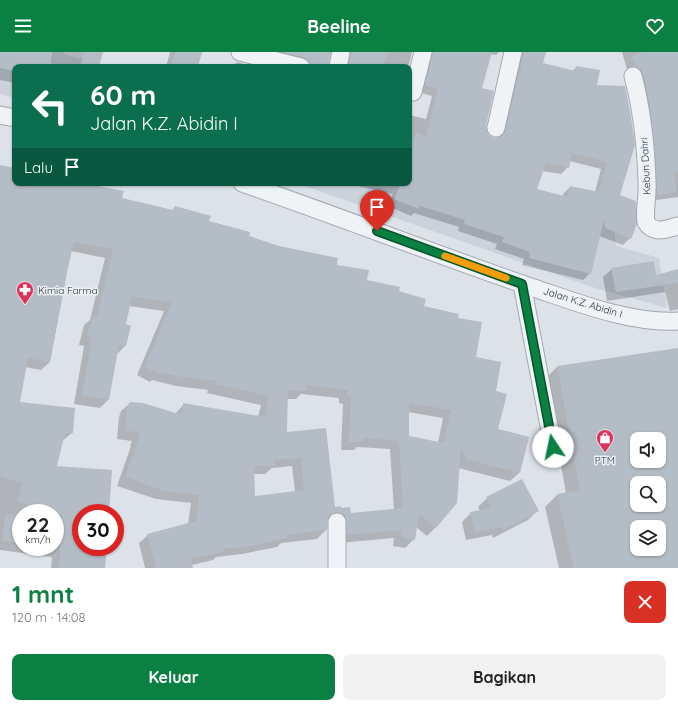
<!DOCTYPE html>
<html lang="id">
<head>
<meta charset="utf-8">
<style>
  body { margin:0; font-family:Quicksand,sans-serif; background:#f2f2f2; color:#222; height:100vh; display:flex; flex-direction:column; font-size:15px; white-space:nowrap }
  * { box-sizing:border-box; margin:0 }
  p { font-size:13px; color:#767676 }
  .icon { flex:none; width:22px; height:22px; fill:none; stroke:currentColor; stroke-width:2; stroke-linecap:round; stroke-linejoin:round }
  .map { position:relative; height:516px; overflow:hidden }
  .side { display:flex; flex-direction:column; background:#fff; flex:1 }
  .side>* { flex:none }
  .banner { position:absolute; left:12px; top:12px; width:400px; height:122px; border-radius:8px; box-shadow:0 1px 3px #0004; background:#0b6e4f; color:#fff; overflow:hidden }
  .fabs { position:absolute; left:630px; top:380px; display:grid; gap:8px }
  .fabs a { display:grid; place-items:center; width:36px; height:36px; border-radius:8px; background:#fff; box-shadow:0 1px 3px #0004; font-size:20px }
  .speed { position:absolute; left:12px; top:452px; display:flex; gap:8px; font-size:20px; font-weight:700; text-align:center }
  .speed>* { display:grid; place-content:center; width:52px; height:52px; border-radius:50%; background:#fff; box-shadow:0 1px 3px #0004; line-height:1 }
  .speed small { font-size:10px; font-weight:400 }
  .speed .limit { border:6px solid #d22; background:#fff; color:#111 }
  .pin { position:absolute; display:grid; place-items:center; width:34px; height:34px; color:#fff; margin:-41px -17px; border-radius:50% 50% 50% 0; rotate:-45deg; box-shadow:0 0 4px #0007 }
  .pin .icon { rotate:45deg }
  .me { position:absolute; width:44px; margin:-22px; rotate:349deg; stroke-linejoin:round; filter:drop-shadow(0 0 3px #0008) }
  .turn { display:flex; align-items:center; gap:14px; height:84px; padding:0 12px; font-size:18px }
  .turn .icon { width:52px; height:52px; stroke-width:2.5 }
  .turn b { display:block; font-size:28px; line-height:34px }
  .then { display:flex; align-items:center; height:38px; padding:0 12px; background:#0003; gap:8px; font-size:15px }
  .round { display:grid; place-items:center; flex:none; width:42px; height:42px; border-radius:8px; background:#f2f2f2 }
  .overview { display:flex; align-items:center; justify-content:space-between; height:68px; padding:0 12px }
  h1 { font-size:24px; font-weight:700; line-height:30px; color:#0b8043 }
  .action { display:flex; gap:8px; margin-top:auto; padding:8px 12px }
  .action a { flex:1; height:46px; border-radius:8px; background:#0b8043; color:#fff; font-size:16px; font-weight:700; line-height:46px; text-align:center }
  .action a+a { background:#f2f2f2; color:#222 }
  header { display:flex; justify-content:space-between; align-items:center; height:52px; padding:0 12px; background:#0b8043; color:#fff; font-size:18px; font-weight:700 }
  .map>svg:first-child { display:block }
  .built { fill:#cbd2db }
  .shadow { fill:#0003; fill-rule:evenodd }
  .building { fill:#b4bcc6; fill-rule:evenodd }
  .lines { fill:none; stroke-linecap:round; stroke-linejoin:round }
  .minor-casing { stroke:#a2a9b2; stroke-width:19 }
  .minor { stroke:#f0f3f6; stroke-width:17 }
  .route-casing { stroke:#07532c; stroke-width:10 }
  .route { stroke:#0b8043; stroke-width:7 }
  .slow { stroke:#f59e0b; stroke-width:7 }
  .labels { text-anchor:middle; stroke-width:3; stroke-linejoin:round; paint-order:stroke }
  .street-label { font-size:10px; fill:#253140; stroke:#ecf1f6 }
  .poi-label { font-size:10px; fill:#253140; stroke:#ecf1f6; text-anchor:start }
</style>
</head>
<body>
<header><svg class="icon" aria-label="menu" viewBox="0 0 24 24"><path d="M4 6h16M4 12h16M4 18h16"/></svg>Beeline<svg class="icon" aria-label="heart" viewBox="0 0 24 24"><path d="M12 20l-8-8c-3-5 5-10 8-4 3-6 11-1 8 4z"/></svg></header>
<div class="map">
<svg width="678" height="516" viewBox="0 0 678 516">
  <rect width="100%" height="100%" fill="#dde2e8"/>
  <g class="built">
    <path d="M0,0H63V2L115,15H15V46L0,42Z"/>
    <path d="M296,131H409L587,165L614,175L616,194L659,206L667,256L595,236Z"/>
  </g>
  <g class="shadow">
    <path d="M0,0H102L98,15H63L49,11V15H15V31L0,28Z"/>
    <path d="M170,0H201L197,15H166Z"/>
    <path d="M247,0H330L328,15H301Z"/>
    <path d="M341,0H412L408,15H342Z"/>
    <path d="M423,0H499L496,3L490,2L480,37L485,74L488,84L494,87L499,86L517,10L513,0H545L542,12L572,19L577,15L596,34L619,144L630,186L623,193L599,184L590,221L583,228L522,213L524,207L495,197L497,192L458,179L459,175L414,161L411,164L388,154L393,142L345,131H409V63L426,67L432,44L418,40ZM569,109L601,117L595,140L570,135L563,142V144L535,138L542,119L561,122L568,115Z"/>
    <path d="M622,0H678V145L650,149L628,21Z"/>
    <path d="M237,10L255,15H232Z"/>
    <path d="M0,114L15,117V131H80L121,147L171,159L175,155L208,170L247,184L336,214L366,229L398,240L423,254L457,267L475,306L495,340L497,378L528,386L519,421L510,429L458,416L436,475L427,484L416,475L414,487L405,496L393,494L394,486L339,491L333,470L327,468L326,478L317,487L281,491L277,495L242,502L216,505L213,508L192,513V516H145L139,491L148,483L188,472L191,451L156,447L117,434L131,394L130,393L132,389L117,387L119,365L121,359L130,351L175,362L184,352L258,365L261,353L207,341L208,338L176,334L152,328L150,330L137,323L164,259L129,254L125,273L130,274L125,294L116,303L108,348L100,356L74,352L84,294L79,293L84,273L90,268L105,206L71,199L50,310L41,318L25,315L19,351L72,381L62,389L55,415L108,461H81V495H106L104,516H108H51L52,505L0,498ZM301,342L339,346V351L343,352L341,398H354L357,395L390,397L394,458L350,462L335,456L286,381L287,347H296ZM408,360L443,366L438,391L408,384ZM292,414L295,440L254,445L253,422H265L272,416ZM21,461H55V495H21Z"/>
    <path d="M612,217L656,225L678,218V257L670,259L665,240L607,249L603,225Z"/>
    <path d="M678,297V516H559L545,455L557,443L566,441L545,327L557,315ZM637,387H659V409H637ZM637,431H659V453H637ZM637,475H659V497H637Z"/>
    <path d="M487,446L537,459L528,468L493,486L492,483L466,488L462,470L471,461L480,459L478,455Z"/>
  </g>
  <g class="building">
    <path d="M0,0H52L50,15H15V19L0,16Z"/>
    <path d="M84,0H103L99,15H80Z"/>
    <path d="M175,0H202L198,15H171Z"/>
    <path d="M282,0H331L328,15H311L308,8L304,5Z"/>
    <path d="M351,0H388L383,15H348Z"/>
    <path d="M433,0H492L482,36L494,39L486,74L487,79L489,83L494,86L499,85L503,83L506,78L524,0H546L543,11L575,19L576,14L600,18L597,33L625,34L631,65L635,93L620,143L636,149L637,172L631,187L605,176L604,168L591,222L529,206L530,200L502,190L504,185L464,172L465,168L420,154L419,157L394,147L401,131H409V97L416,80L426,85L438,37L425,33ZM572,101L607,110L599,140L570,134L568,145L537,137L546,111L569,116Z"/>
    <path d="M645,0H678V120L674,121L677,140L657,143L654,89L649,48L643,21L640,17L635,14L632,4Z"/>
    <path d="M0,113L15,116V131H82L124,139L122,146L173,158L175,154L211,164L209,169L250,180L249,184L279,194L338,206L337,213L369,218L367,228L400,235L399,239L426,247L424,254L459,262L458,266L482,270L476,305L501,310L496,339L507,342L498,377L529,385L520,421L467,408L461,395L457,451L436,476L419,462L415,488L401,485L402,478L347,483L346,465L342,461L337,460L332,462L328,465L327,478L286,483L287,486L252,494L223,497V500L191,507L193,516H156L147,482L196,469L199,443L165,439L125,425L139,385H138L140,380L125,379L127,355L130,350L143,351L182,363L183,351L265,365L269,344L215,332L216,329L186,325V326L161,320L160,322L145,315L172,250L132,245L126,272L131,274L126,294L119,293L109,348L82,343L92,286L87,284L93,264L97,265L113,197L74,190L66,223L50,310L28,306L20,350L75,356L73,381H65L57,414L112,418L109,461H81V495H107L105,516H59L62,462L17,450L22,431L0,424ZM306,333L348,338L347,343H351L349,390H363V386L399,389L403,456L351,461L350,455L341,456V454L335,455L326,376L287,380L288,338L306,339ZM409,351L451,358L444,391L409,384ZM301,406L304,438L255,444L254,414H275V408Z"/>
    <path d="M654,209L656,223L678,217V231L616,240L611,216Z"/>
    <path d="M678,296V516H574L557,442L580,438L557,314ZM637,387H659V409H637ZM637,431H659V453H637ZM637,475H659V497H637Z"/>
    <path d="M522,427L539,459L503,478L501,475L475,480L470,460L492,456L486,445Z"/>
    <path d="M5,462L21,463V491L2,489Z"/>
  </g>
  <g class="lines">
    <defs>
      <g id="minor">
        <path d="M240,0L301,15"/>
        <path d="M338,15L341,0"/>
        <path d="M633,24C642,58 646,95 647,130C648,144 644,158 646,170C654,183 666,177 678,174"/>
        <path d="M409,39L413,40L423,0"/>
        <path d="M0,63L15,66"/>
        <path d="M496,76L513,0"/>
        <path d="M242,131C338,164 432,201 528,234C573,249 630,272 678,269"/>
        <path d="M522,232L553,395"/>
        <path d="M337,470V516"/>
      </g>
    </defs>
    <use href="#minor" class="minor-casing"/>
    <use href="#minor" class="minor"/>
  </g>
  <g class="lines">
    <defs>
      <path id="route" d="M377,179L522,232L553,395"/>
    </defs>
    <use href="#route" class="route-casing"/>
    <use href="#route" class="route"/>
    <path class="slow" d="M445,204L506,226"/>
  </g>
  <defs>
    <symbol id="pharmacy-pin" viewBox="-11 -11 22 30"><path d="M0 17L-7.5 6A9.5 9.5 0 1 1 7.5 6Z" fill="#db345c" stroke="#ecf1f6"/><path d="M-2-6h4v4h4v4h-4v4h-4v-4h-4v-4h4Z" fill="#fff"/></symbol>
    <symbol id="shop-pin" viewBox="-11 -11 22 30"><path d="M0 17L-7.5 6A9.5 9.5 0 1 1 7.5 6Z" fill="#db345c" stroke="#ecf1f6"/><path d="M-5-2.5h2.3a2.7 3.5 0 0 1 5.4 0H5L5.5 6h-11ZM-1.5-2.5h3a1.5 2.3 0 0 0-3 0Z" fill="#fff"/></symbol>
  </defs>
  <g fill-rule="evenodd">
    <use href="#pharmacy-pin" x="15" y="228" width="20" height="27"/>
    <use href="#shop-pin" x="595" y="376" width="20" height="27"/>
  </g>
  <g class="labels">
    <g class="street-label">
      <text transform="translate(645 114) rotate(-93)" y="4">Kebun Dahri</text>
      <text transform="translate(583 250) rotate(17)" y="4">Jalan K.Z. Abidin I</text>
    </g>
    <g class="poi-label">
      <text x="38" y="242">Kimia Farma</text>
      <text x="605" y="412" text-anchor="middle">PTM</text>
    </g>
  </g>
</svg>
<div class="fabs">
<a><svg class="icon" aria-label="sound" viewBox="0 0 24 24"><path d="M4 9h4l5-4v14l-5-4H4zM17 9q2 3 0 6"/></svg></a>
<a><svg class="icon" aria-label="search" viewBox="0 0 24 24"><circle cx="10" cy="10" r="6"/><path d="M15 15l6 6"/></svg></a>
<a><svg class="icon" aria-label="layers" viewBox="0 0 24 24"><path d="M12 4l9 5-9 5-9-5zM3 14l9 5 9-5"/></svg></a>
</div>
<div class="speed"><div>22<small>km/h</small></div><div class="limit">30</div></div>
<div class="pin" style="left:377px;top:179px;background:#d93025"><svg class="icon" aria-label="arrive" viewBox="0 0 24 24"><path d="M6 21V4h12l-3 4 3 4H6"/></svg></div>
<svg class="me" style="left:553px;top:395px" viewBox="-20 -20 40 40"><circle r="19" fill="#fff"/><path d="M0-13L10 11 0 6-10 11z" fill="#0b8043"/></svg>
<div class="banner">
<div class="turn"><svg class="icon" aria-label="left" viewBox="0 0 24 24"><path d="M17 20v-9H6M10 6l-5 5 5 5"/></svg><div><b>60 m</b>Jalan K.Z. Abidin I</div></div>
<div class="then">Lalu<svg class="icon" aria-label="arrive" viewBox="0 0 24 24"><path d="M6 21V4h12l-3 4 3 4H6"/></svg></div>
</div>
</div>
<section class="side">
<div class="overview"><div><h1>1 mnt</h1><p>120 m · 14:08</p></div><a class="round" style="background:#d93025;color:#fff"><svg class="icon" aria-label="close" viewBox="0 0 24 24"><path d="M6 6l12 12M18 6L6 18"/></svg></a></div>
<div class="action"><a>Keluar</a><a>Bagikan</a></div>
</section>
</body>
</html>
